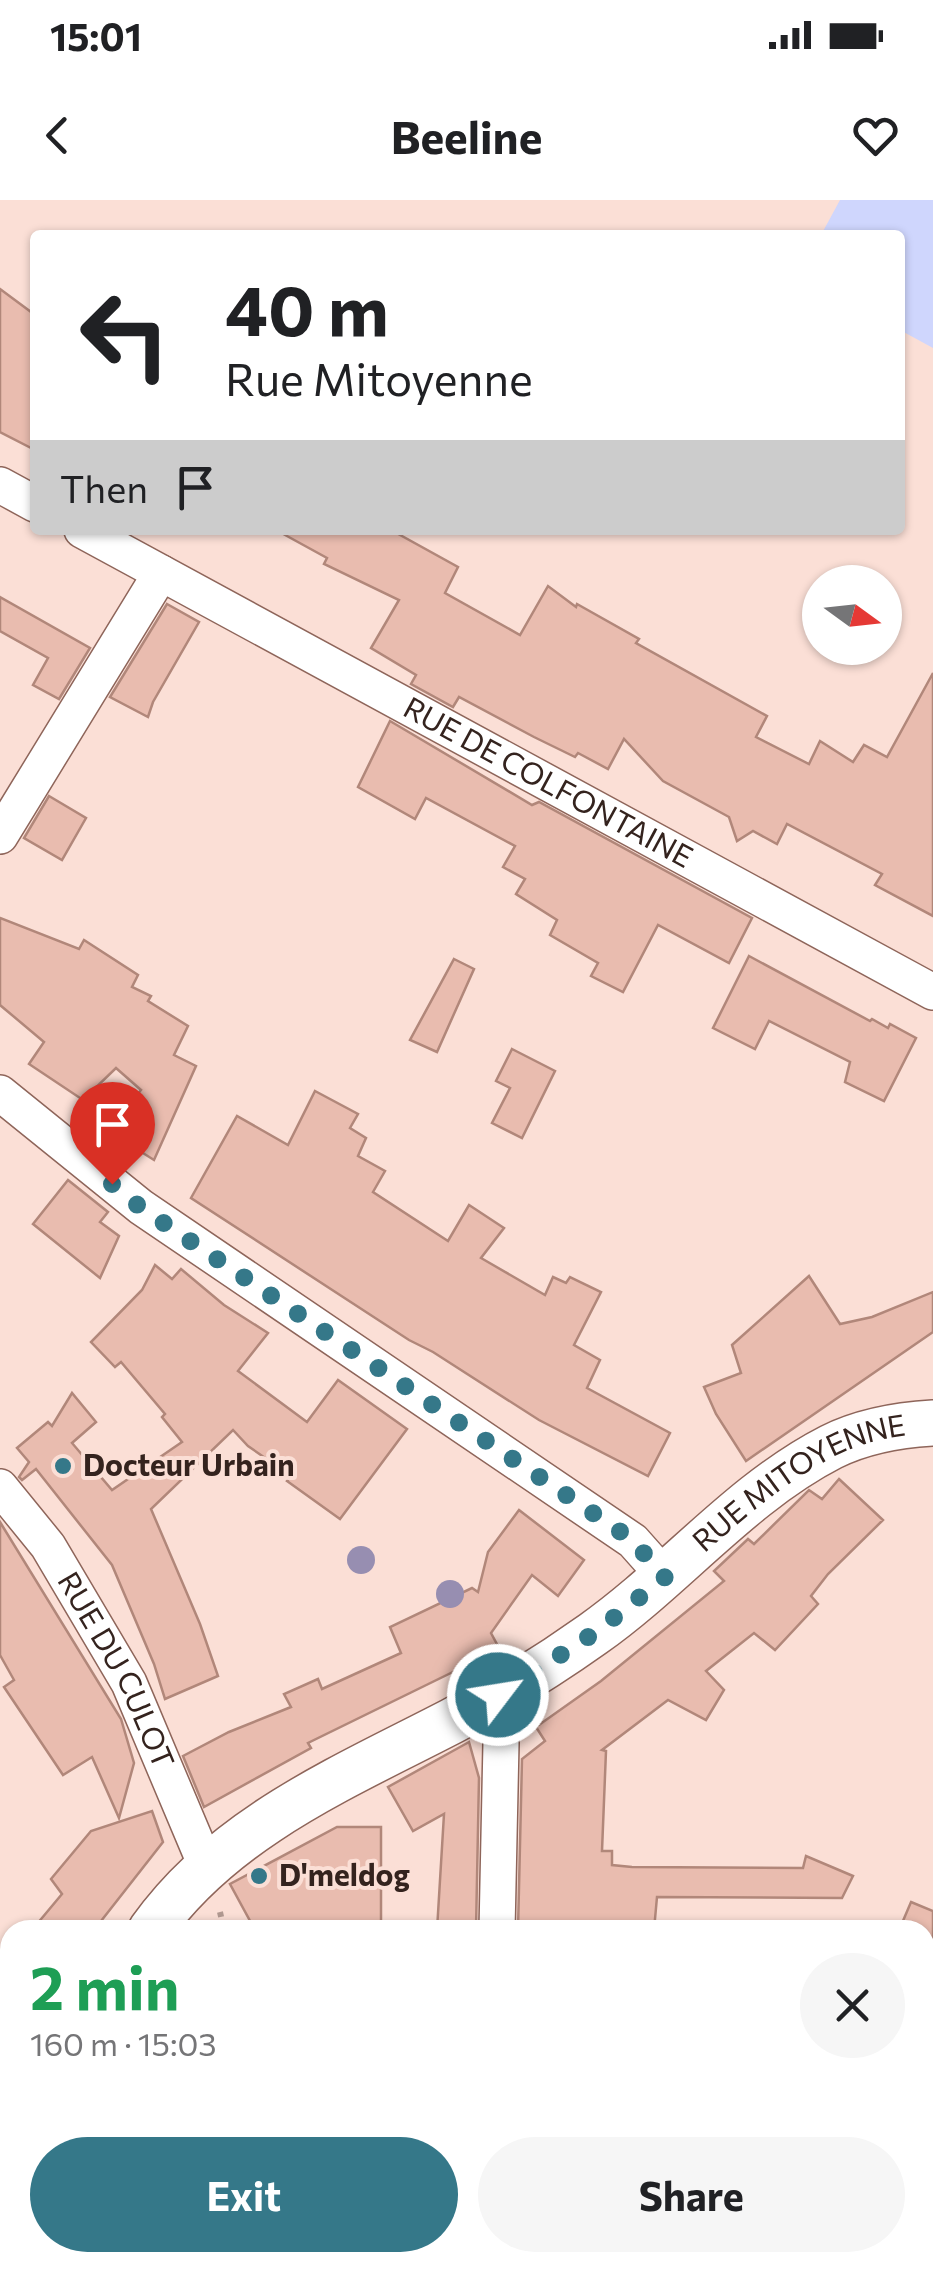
<!DOCTYPE html>
<html lang="en">
<head>
<meta charset="utf-8">
<style>
  body { margin:0; font-family:Commissioner,sans-serif; background:#f6f6f6; color:#202124; height:100vh; display:flex; flex-direction:column; font-size:38px; white-space:nowrap }
  * { box-sizing:border-box; margin:0 }
  p { font-size:32px; color:#757577 }
  .icon { flex:none; width:55px; height:55px; fill:none; stroke:currentColor; stroke-width:2; stroke-linecap:round; stroke-linejoin:round }
  .map { position:relative; flex:1; overflow:hidden }
  .sheet { position:absolute; left:0px; top:1720px; width:935px; height:352px; display:flex; flex-direction:column; background:#fff; border-radius:30px 30px 0 0; box-shadow:0 2px 8px #0004 }
  .sheet>* { flex:none }
  .hud { position:absolute; left:30px; top:30px; width:875px; height:305px; border-radius:10px; box-shadow:0 2px 8px #0004; background:#fff; color:#202124; overflow:hidden }
  .needle { width:65px; rotate:105deg }
  .tools { position:absolute; left:802px; top:365px; display:grid; gap:20px }
  .tools a { display:grid; place-items:center; width:100px; height:100px; border-radius:50%; background:#fff; box-shadow:0 2px 8px #0004; font-size:50px }
  .pin { position:absolute; display:grid; place-items:center; width:85px; height:85px; color:#fff; margin:-102px -42px; border-radius:50% 50% 50% 0; rotate:-45deg; box-shadow:0 0 10px #0007 }
  .pin .icon { rotate:45deg }
  .me { position:absolute; width:110px; margin:-55px; rotate:59deg; stroke-linejoin:round; filter:drop-shadow(0 0 8px #0008) }
  .turn { display:flex; align-items:center; gap:35px; height:210px; padding:0 30px; font-size:45px }
  .turn .icon { width:130px; height:130px; stroke-width:2.5 }
  .turn b { display:block; font-size:70px; line-height:85px }
  .then { display:flex; align-items:center; height:95px; padding:0 30px; background:#0003; gap:20px; font-size:38px }
  .round { display:grid; place-items:center; flex:none; width:105px; height:105px; border-radius:52px; background:#f6f6f6 }
  .summary { display:flex; align-items:center; justify-content:space-between; height:170px; padding:0 30px }
  h1 { font-size:60px; font-weight:700; line-height:75px; color:#1e9e55 }
  .action { display:flex; gap:20px; margin-top:auto; padding:20px 30px }
  .action a { flex:1; height:115px; border-radius:60px; background:#357889; color:#fff; font-size:40px; font-weight:700; line-height:115px; text-align:center }
  .action a+a { background:#f6f6f6; color:#202124 }
  .status { display:flex; justify-content:space-between; align-items:center; height:70px; padding:0 50px; background:#fff; direction:ltr }
  .status svg { height:28px; fill:currentColor }
  header { display:flex; justify-content:space-between; align-items:center; height:130px; padding:0 30px; background:#fff; font-size:45px; font-weight:700 }
  .map>svg:first-child { display:block }
  .green { fill:#cfd6fd }
  .building { fill:#e9bcaf; stroke:#b1877a; stroke-width:2.5 }
  .lines { fill:none; stroke-linecap:round; stroke-linejoin:round }
  .service-casing { stroke:#8e655a; stroke-width:20 }
  .minor-casing { stroke:#8e655a; stroke-width:38 }
  .tertiary-casing { stroke:#8e655a; stroke-width:48 }
  .path { stroke:#b19991; stroke-width:6; stroke-dasharray:5 5; stroke-linecap:butt }
  .service { stroke:#fff; stroke-width:18 }
  .minor { stroke:#fff; stroke-width:35 }
  .tertiary { stroke:#fff; stroke-width:45 }
  .tree { fill:#978eb1 }
  .route { stroke:#357889; stroke-width:18; stroke-dasharray:0 32.4 }
  .poi-dot { fill:#357889; stroke:#fbdfd6; stroke-width:4 }
  .labels { text-anchor:middle; stroke-width:8; stroke-linejoin:round; paint-order:stroke }
  .street-label { font-size:30px; fill:#34231e; stroke:#fbdfd6 }
  .poi-label { font-size:30px; font-weight:bold; fill:#34231e; stroke:#fbdfd6; text-anchor:start }
</style>
</head>
<body>
<div class="status"><b>15:01</b><svg viewBox="0 0 49 12"><path d="M0 12V9h3v3zM5 12V6h3v6zM10 12V3h3v9zM15 12V0h3v12zM26 1h20v11H26zM47 4h2v5h-2z"/></svg></div>
<header><svg class="icon" aria-label="back" viewBox="0 0 24 24"><path d="M15 5l-7 7 7 7"/></svg>Beeline<svg class="icon" aria-label="heart" viewBox="0 0 24 24"><path d="M12 20l-8-8c-3-5 5-10 8-4 3-6 11-1 8 4z"/></svg></header>
<div class="map">
<svg width="933" height="2072" viewBox="0 0 933 2072">
  <rect width="100%" height="100%" fill="#fbdfd6"/>
  <path class="green" d="M840,0H933V148L900,130V35H821Z"/>
  <g class="building">
    <path d="M0,89L35,115V250L0,232Z"/>
    <path d="M276,330H391L458,367L445,393L520,435L548,386L576,407L577,404L639,439L636,443L767,516L756,537L809,564L820,541L853,562L864,545L887,557L933,473V716L875,685L882,674L787,624L777,644L753,631L737,641L729,617L663,581L624,539L608,569L578,553L575,557L534,537L459,497L453,507L411,484L416,475L371,448L399,400L324,364L327,358Z"/>
    <path d="M0,397L90,448L59,499L33,485L48,458L0,431Z"/>
    <path d="M167,404L199,422L153,502L148,517L110,497Z"/>
    <path d="M390,521L532,605L539,602L752,718L729,763L658,725L623,792L591,776L598,763L550,735L557,720L516,694L525,679L503,667L515,646L426,598L415,619L358,587Z"/>
    <path d="M49,596L86,618L62,660L24,638Z"/>
    <path d="M0,718L79,749L84,740L138,775L132,787L151,796L148,801L188,826L174,855L196,866L154,960L108,931L141,890L116,868L83,900L29,864L44,842L0,805Z"/>
    <path d="M749,756L870,821L872,819L888,828L890,824L916,838L884,901L845,882L850,862L769,821L755,849L713,828Z"/>
    <path d="M454,759L474,769L437,852L410,840Z"/>
    <path d="M512,849L555,871L522,938L492,923L510,888L496,881Z"/>
    <path d="M315,891L358,914L350,928L366,938L358,956L385,971L373,992L448,1041L469,1005L504,1028L481,1058L545,1095L553,1077L566,1083L570,1077L601,1092L574,1145L600,1160L587,1188L670,1233L648,1276L539,1220L433,1152L409,1140L191,998L237,916L288,945Z"/>
    <path d="M68,980L108,1012L100,1022L119,1036L100,1078L33,1024Z"/>
    <path d="M155,1065L172,1079L181,1069L224,1105L268,1133L238,1171L307,1222L338,1180L407,1229L340,1319L287,1281L291,1276L248,1246L233,1230L151,1309L200,1424L218,1476L165,1499L154,1464L112,1365L36,1269L22,1280L19,1277L29,1262L17,1248L48,1222L52,1226L72,1193L96,1222L72,1243L112,1290L182,1242L162,1217L165,1214L121,1162L115,1167L91,1142L142,1090Z"/>
    <path d="M809,1076L840,1124L872,1117L933,1092V1132L746,1261L716,1214L704,1187L741,1173L732,1145Z"/>
    <path d="M839,1279L883,1320L828,1374L811,1396L818,1404L775,1450L754,1433L706,1471L724,1490L706,1520L668,1500L602,1550L606,1551L602,1651H612V1665L632,1667L803,1668L806,1656L853,1676L842,1698L657,1697L654,1730H518L522,1559L545,1541L536,1527L601,1481L724,1381L714,1371L748,1339L754,1344L809,1290L822,1299Z"/>
    <path d="M519,1310L584,1360L558,1396L532,1375L491,1433L499,1448L469,1463L458,1480L455,1478L457,1470L308,1543L311,1548L204,1607L183,1556L229,1532L291,1507L284,1494L318,1479L322,1489L401,1453L390,1427L472,1388L478,1392L488,1352Z"/>
    <path d="M0,1322L121,1519L134,1563L119,1618L92,1557L63,1575L4,1487L14,1480L0,1455Z"/>
    <path d="M469,1542L479,1578L476,1730H437L444,1614L413,1631L388,1587Z"/>
    <path d="M152,1611L163,1642L94,1730H32L62,1694L51,1679L91,1631Z"/>
    <path d="M337,1627H381V1730H255L230,1684Z"/>
    <path d="M911,1702L933,1711V1743L925,1740V1730L900,1728Z"/>
  </g>
  <g class="lines">
    <defs>
      <path id="service" d="M0,1784L10,1790"/>
      <g id="minor">
        <path d="M0,285L35,304"/>
        <path id="s1" d="M82,330L933,792"/>
        <path d="M0,636L161,373"/>
        <path d="M0,893L141,1007L633,1341L665,1377"/>
        <path id="s2" d="M0,1287L48,1346L129,1483L207,1668"/>
        <path d="M497,1730L501,1543L498,1495"/>
        <path d="M522,2062L529,2072"/>
      </g>
      <g id="tertiary">
        <path id="s3" d="M151,1730C224,1627 344,1577 452,1521C501,1495 548,1466 593,1434C675,1376 741,1293 831,1247C863,1231 897,1225 933,1223"/>
        <path d="M0,1963L10,1947"/>
      </g>
    </defs>
    <use href="#service" class="service-casing"/>
    <use href="#minor" class="minor-casing"/>
    <use href="#tertiary" class="tertiary-casing"/>
    <g class="path">
      <path d="M220,1712L224,1730"/>
      <path d="M227,2062L229,2072"/>
    </g>
    <use href="#service" class="service"/>
    <use href="#minor" class="minor"/>
    <use href="#tertiary" class="tertiary"/>
  </g>
  <g class="tree">
    <circle cx="361" cy="1360" r="14"/>
    <circle cx="450" cy="1394" r="14"/>
  </g>
  <g class="lines">
    <path class="route" d="M112,984L140,1007L618,1330L633,1341L665,1377L596,1432L498,1495"/>
  </g>
  <g class="poi-dot">
    <circle cx="63" cy="1266" r="10"/>
    <circle cx="259" cy="1676" r="10"/>
  </g>
  <g class="labels">
    <g class="street-label">
      <text dy="10" stroke="none"><textPath href="#s1" startOffset="530">RUE DE COLFONTAINE</textPath></text>
      <text dy="10" stroke="none"><textPath href="#s3" startOffset="795">RUE MITOYENNE</textPath></text>
      <text dy="10" stroke="none"><textPath href="#s2" startOffset="218">RUE DU CULOT</textPath></text>
    </g>
    <g class="poi-label">
      <text x="83" y="1276">Docteur Urbain</text>
      <text x="279" y="1686">D'meldog</text>
    </g>
  </g>
</svg>
<div class="tools">
<a><svg class="needle" viewBox="-14 -14 28 28"><path d="M0-13l5 13h-10z" fill="#e53935"/><path d="M0 13l5-13h-10z" fill="#757577"/></svg></a>
</div>
<div class="pin" style="left:112px;top:984px;background:#d93025"><svg class="icon" aria-label="arrive" viewBox="0 0 24 24"><path d="M6 21V4h12l-3 4 3 4H6"/></svg></div>
<svg class="me" style="left:498px;top:1495px" viewBox="-20 -20 40 40"><circle r="17" fill="#357889" stroke="#fff" stroke-width="3"/><path d="M0-11L8 9 0 5-8 9z" fill="#fff"/></svg>
<div class="hud">
<div class="turn"><svg class="icon" aria-label="left" viewBox="0 0 24 24"><path d="M17 20v-9H6M10 6l-5 5 5 5"/></svg><div><b>40 m</b>Rue Mitoyenne</div></div>
<div class="then">Then<svg class="icon" aria-label="arrive" viewBox="0 0 24 24"><path d="M6 21V4h12l-3 4 3 4H6"/></svg></div>
</div>
<section class="sheet">
<div class="summary"><div><h1>2 min</h1><p>160 m · 15:03</p></div><a class="round"><svg class="icon" aria-label="close" viewBox="0 0 24 24"><path d="M6 6l12 12M18 6L6 18"/></svg></a></div>
<div class="action"><a>Exit</a><a>Share</a></div>
</section>
</div>
</body>
</html>
